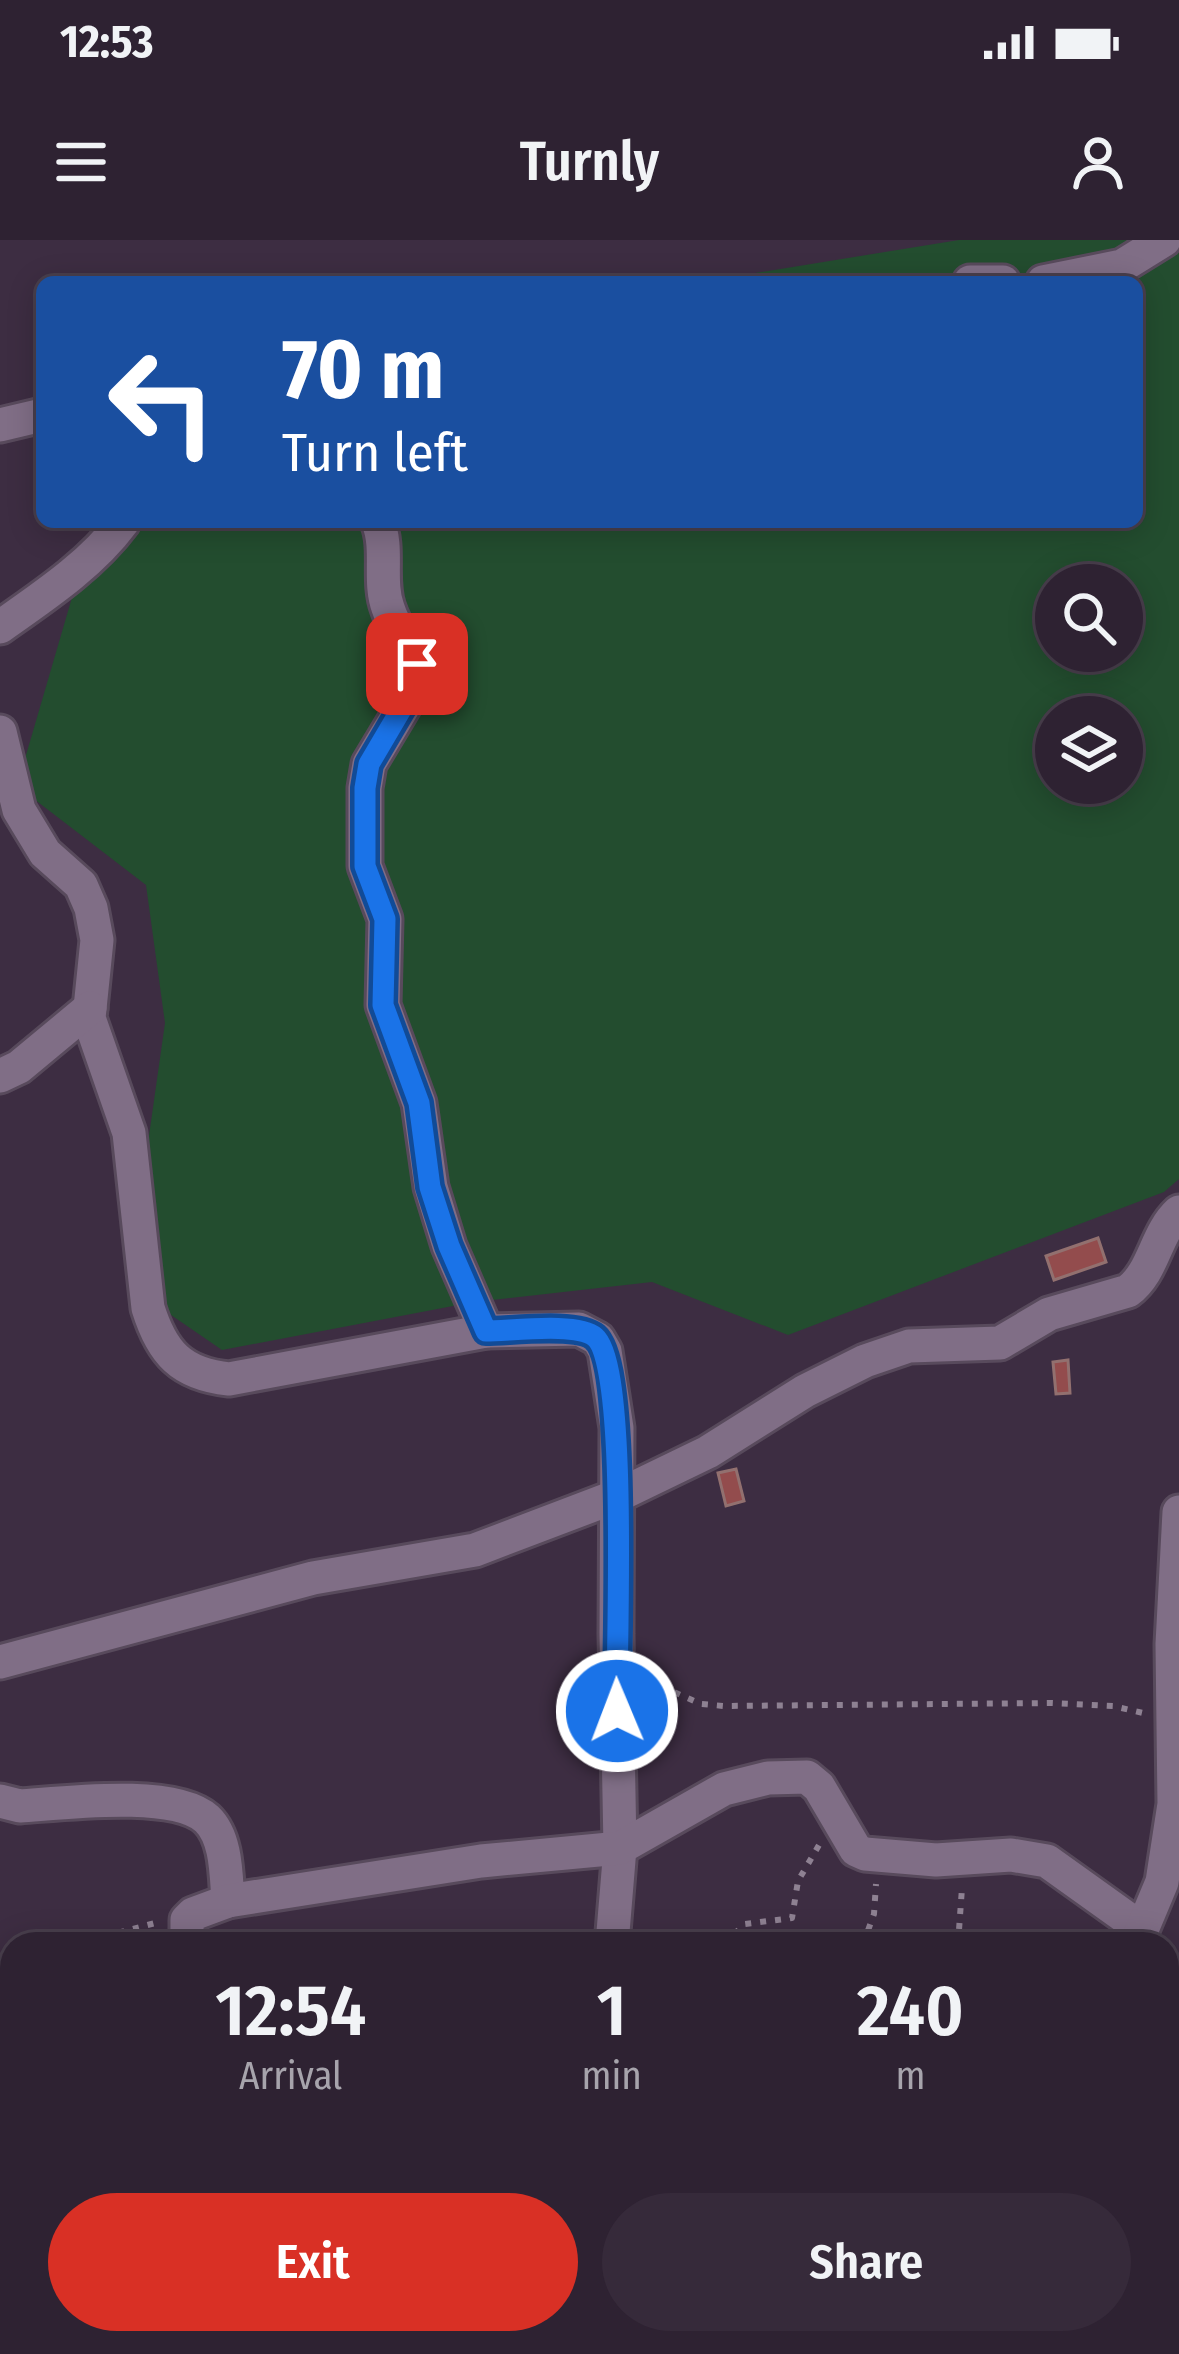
<!DOCTYPE html>
<html lang="en">
<head>
<meta charset="utf-8">
<style>
  body { margin:0; font-family:"Fira Sans Condensed",sans-serif; background:#362a3a; color:#f1f3f6; height:100vh; display:flex; flex-direction:column; font-size:45px; white-space:nowrap }
  * { box-sizing:border-box; margin:0 }
  p { font-size:39px; color:#a7a4ac }
  .icon { flex:none; width:66px; height:66px; fill:none; stroke:currentColor; stroke-width:2; stroke-linecap:round; stroke-linejoin:round }
  .map { position:relative; flex:1; overflow:hidden }
  .sheet { position:absolute; left:0px; top:1692px; width:1179px; height:423px; display:flex; flex-direction:column; background:#2e2232; border-radius:36px 36px 0 0; box-shadow:0 6px 30px #0003,0 0 0 3px #493f4d }
  .sheet>* { flex:none }
  .hud { position:absolute; left:36px; top:36px; width:1107px; height:252px; border-radius:18px; box-shadow:0 6px 30px #0003,0 0 0 3px #493f4d; background:#1a4fa0; color:#fff; overflow:hidden }
  .tools { position:absolute; left:1035px; top:324px; display:grid; gap:24px }
  .tools a { display:grid; place-items:center; width:108px; height:108px; border-radius:50%; background:#2e2232; box-shadow:0 6px 30px #0003,0 0 0 3px #493f4d; font-size:60px }
  .pin { position:absolute; display:grid; place-items:center; width:102px; height:102px; color:#fff; margin:-51px; border-radius:24px; box-shadow:0 6px 18px #0006 }
  .me { position:absolute; width:132px; margin:-66px; rotate:359deg; stroke-linejoin:round; filter:drop-shadow(0 0 9px #0008) }
  .turn { display:flex; align-items:center; gap:42px; height:252px; padding:0 48px; font-size:54px }
  .turn .icon { width:156px; height:156px; stroke-width:2.5 }
  .turn b { display:block; font-size:84px; line-height:102px }
  .eta { display:flex; justify-content:space-evenly; align-items:center; height:204px; text-align:center }
  .eta b { font-size:72px; font-weight:600; line-height:84px }
  .cta { display:flex; gap:24px; margin-top:auto; padding:24px 48px }
  .cta a { flex:1; height:138px; border-radius:72px; background:#d93025; color:#fff; font-size:48px; font-weight:600; line-height:138px; text-align:center }
  .cta a+a { background:#362a3a; color:#f1f3f6 }
  .status { display:flex; justify-content:space-between; align-items:center; height:84px; padding:0 60px; background:#2e2232; direction:ltr }
  .status svg { height:33px; fill:currentColor }
  header { display:flex; justify-content:space-between; align-items:center; height:156px; padding:0 48px; background:#2e2232; font-size:54px; font-weight:600 }
  .map>svg:first-child { display:block }
  .green { fill:#234d2f; fill-rule:evenodd }
  .building { fill:#934c4d; stroke:#92706f; stroke-width:3 }
  .lines { fill:none; stroke-linecap:round; stroke-linejoin:round }
  .minor-casing { stroke:#584a5c; stroke-width:39 }
  .path { stroke:#8e8192; stroke-width:6; stroke-dasharray:6 9; stroke-linecap:butt }
  .minor { stroke:#806e86; stroke-width:33 }
  .route-casing { stroke:#114b97; stroke-width:30 }
  .route { stroke:#1a73e8; stroke-width:21 }
</style>
</head>
<body>
<div class="status"><b>12:53</b><svg viewBox="0 0 49 12"><path d="M0 12V9h3v3zM5 12V6h3v6zM10 12V3h3v9zM15 12V0h3v12zM26 1h20v11H26zM47 4h2v5h-2z"/></svg></div>
<header><svg class="icon" aria-label="menu" viewBox="0 0 24 24"><path d="M4 6h16M4 12h16M4 18h16"/></svg>Turnly<svg class="icon" aria-label="person" viewBox="0 0 24 24"><circle cx="12" cy="8" r="4"/><path d="M4 21q1-7 8-7t8 7"/></svg></header>
<div class="map">
<svg width="1179" height="2114" viewBox="0 0 1179 2114">
  <rect width="100%" height="100%" fill="#3d2d42"/>
  <path class="green" d="M959,0H1179V939L1164,952L788,1095L652,1042L474,1062L222,1110L155,1064L139,966L165,783L146,645L17,546L94,282H1137V42H723L749,34ZM1056,345H1122V411H1056ZM1056,477H1122V543H1056Z"/>
  <g class="building">
    <path d="M1098,998L1106,1022L1054,1040L1046,1016Z"/>
    <path d="M1068,1120L1070,1153L1056,1154L1053,1122Z"/>
    <path d="M736,1229L744,1261L726,1266L718,1233Z"/>
  </g>
  <g class="lines">
    <defs>
      <g id="minor">
        <path d="M970,42H1003"/>
        <path d="M1043,42L1122,26L1164,0"/>
        <path d="M0,185L42,175"/>
        <path d="M378,282C389,309 378,341 388,368C396,393 414,413 420,439L369,524L365,548V626L385,679L383,765L419,863L431,947L449,1006L486,1091"/>
        <path d="M0,387C44,356 91,325 123,282"/>
        <path d="M0,492L19,570L45,613L81,645L91,668L97,700L89,778L129,893L148,1068C162,1113 181,1134 229,1139L486,1091L579,1089L598,1099L605,1111L617,1188L616,1394L620,1608L612,1704"/>
        <path d="M0,836L19,827L90,768"/>
        <path d="M0,1422L313,1338L475,1310L617,1256L708,1212L805,1151L865,1121L909,1106L1000,1103L1049,1074L1128,1051C1154,1032 1155,994 1179,972"/>
        <path d="M0,1561L20,1566C64,1563 174,1549 207,1579C227,1598 226,1636 228,1661"/>
        <path d="M187,1704V1680L193,1674L228,1661L481,1621L620,1608L724,1549L768,1538L807,1537L819,1547L856,1610L865,1614L936,1620L1011,1615L1047,1621L1142,1689"/>
        <path d="M1136,1704L1162,1642L1174,1564L1172,1404L1179,1272"/>
        <path d="M1167,1876L1179,1875"/>
        <path d="M295,2103L299,2114"/>
        <path d="M615,2103L623,2114"/>
        <path d="M755,2114L766,2103"/>
      </g>
    </defs>
    <use href="#minor" class="minor-casing"/>
    <g class="path">
      <path d="M647,1440L701,1464L724,1466L1052,1463L1113,1466L1143,1473"/>
      <path d="M75,1704L159,1682"/>
      <path d="M723,1704L745,1684L792,1678L798,1641L819,1605"/>
      <path d="M863,1704L874,1674L876,1644"/>
      <path d="M958,1704L962,1648"/>
      <path d="M0,1725L12,1722"/>
      <path d="M0,1925L12,1923"/>
      <path d="M159,2114L198,2103"/>
    </g>
    <use href="#minor" class="minor"/>
  </g>
  <g class="lines">
    <defs>
      <path id="route" d="M417,424L419,439L369,524L365,548V626L385,679L383,765L419,863L430,947L449,1006L486,1091C511,1091 577,1082 595,1097C629,1126 616,1412 617,1471"/>
    </defs>
    <use href="#route" class="route-casing"/>
    <use href="#route" class="route"/>
  </g>
</svg>
<div class="tools">
<a><svg class="icon" aria-label="search" viewBox="0 0 24 24"><circle cx="10" cy="10" r="6"/><path d="M15 15l6 6"/></svg></a>
<a><svg class="icon" aria-label="layers" viewBox="0 0 24 24"><path d="M12 4l9 5-9 5-9-5zM3 14l9 5 9-5"/></svg></a>
</div>
<div class="pin" style="left:417px;top:424px;background:#d93025"><svg class="icon" aria-label="arrive" viewBox="0 0 24 24"><path d="M6 21V4h12l-3 4 3 4H6"/></svg></div>
<svg class="me" style="left:617px;top:1471px" viewBox="-20 -20 40 40"><circle r="17" fill="#1a73e8" stroke="#fff" stroke-width="3"/><path d="M0-11L8 9 0 5-8 9z" fill="#fff"/></svg>
<div class="hud">
<div class="turn"><svg class="icon" aria-label="left" viewBox="0 0 24 24"><path d="M17 20v-9H6M10 6l-5 5 5 5"/></svg><div><b>70 m</b>Turn left</div></div>
</div>
<section class="sheet">
<div class="eta">
<div><b>12:54</b><p>Arrival</p></div>
<div><b>1</b><p>min</p></div>
<div><b>240</b><p>m</p></div>
</div>
<div class="cta"><a>Exit</a><a>Share</a></div>
</section>
</div>
</body>
</html>
